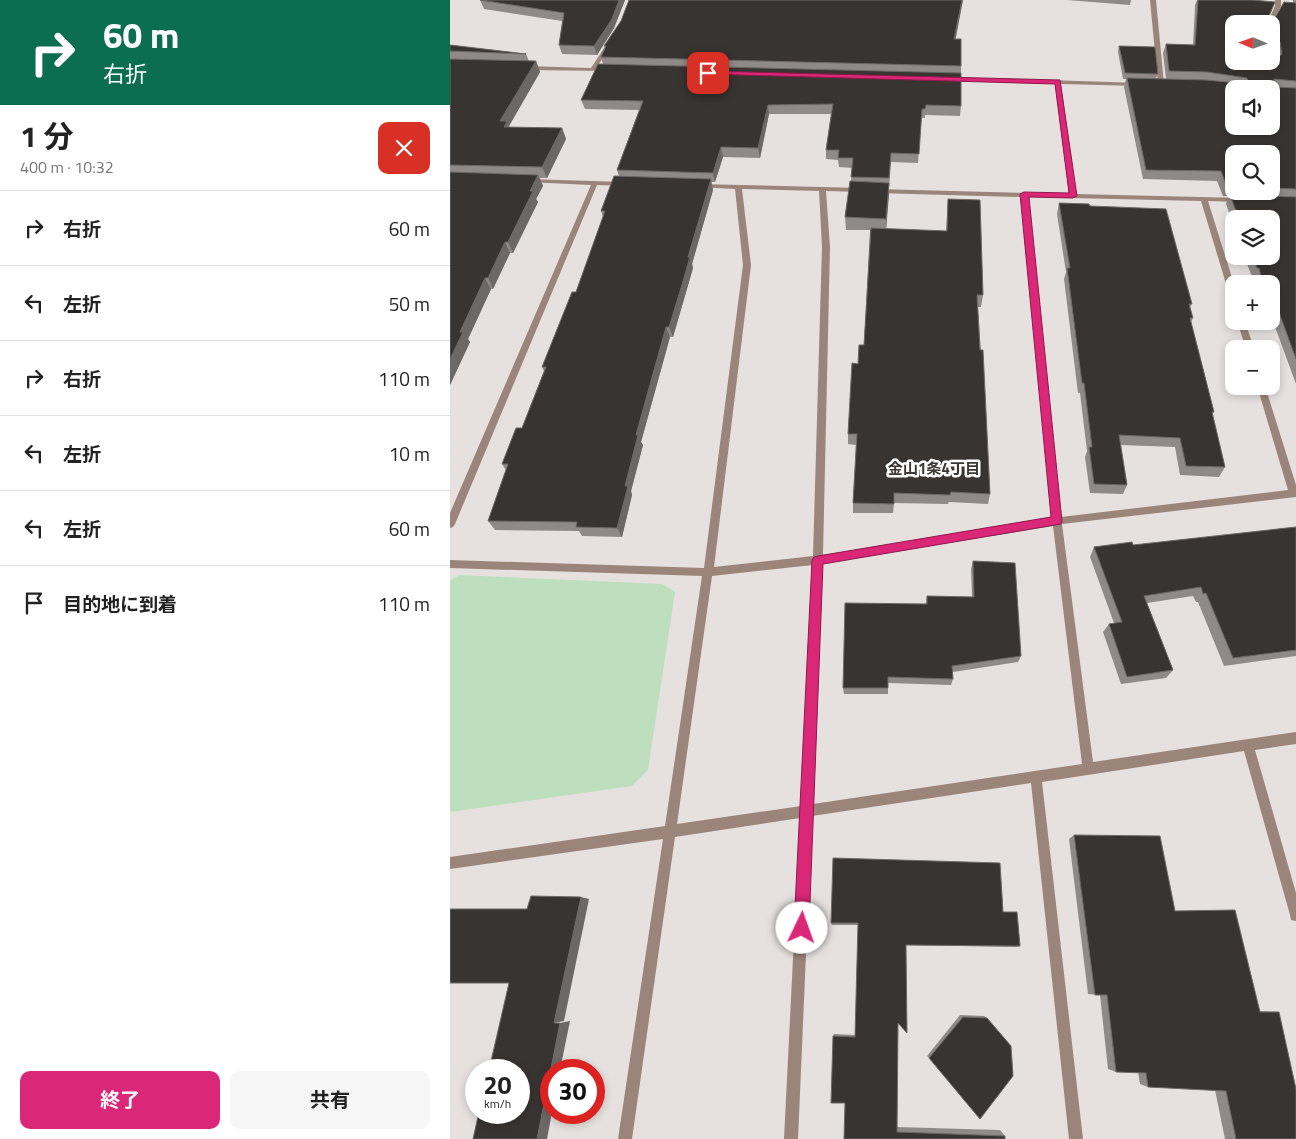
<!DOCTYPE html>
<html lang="ja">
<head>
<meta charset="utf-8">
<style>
  body { margin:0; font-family:"Titillium Web","Noto Sans JP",sans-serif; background:#f6f6f6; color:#222; height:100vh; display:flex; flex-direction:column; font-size:19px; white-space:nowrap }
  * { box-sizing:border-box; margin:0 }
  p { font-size:16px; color:#767676 }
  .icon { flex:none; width:28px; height:28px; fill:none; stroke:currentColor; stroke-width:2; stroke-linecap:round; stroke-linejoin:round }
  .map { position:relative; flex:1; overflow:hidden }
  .side { display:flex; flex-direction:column; background:#fff; width:450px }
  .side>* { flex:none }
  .banner { background:#0b6e4f; color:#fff; overflow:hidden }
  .needle { width:32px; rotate:272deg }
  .buttons { position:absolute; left:775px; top:15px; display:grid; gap:10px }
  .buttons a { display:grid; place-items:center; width:55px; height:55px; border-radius:10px; background:#fff; box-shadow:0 2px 8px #0003; font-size:25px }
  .speed { position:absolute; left:15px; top:1059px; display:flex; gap:10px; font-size:25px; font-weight:700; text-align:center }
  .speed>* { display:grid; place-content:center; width:65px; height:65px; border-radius:50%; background:#fff; box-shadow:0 2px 8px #0003; line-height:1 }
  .speed small { font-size:12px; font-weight:400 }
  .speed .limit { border:8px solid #d22; background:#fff; color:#111 }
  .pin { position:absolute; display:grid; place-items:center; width:42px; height:42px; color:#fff; margin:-21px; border-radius:10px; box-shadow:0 2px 8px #0006 }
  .me { position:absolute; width:55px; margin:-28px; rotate:3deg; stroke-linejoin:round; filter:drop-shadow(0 0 4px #0008) }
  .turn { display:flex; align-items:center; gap:18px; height:105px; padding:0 20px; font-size:22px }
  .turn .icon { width:65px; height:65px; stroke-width:2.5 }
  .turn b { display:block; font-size:35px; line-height:42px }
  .round { display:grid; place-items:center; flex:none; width:52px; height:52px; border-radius:10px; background:#f6f6f6 }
  .overview { display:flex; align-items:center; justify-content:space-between; height:85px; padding:0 20px }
  h1 { font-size:30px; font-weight:700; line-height:38px }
  .primary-button { display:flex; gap:10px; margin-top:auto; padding:10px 20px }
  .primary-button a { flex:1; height:58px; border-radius:10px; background:#db2777; color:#fff; font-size:20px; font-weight:700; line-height:58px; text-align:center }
  .primary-button a+a { background:#f6f6f6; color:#222 }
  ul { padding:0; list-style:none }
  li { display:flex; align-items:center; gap:15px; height:75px; padding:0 20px; border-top:1px solid #e0e0e0 }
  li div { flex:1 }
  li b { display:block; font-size:19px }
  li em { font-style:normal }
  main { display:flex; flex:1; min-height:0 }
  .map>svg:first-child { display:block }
  .green { fill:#bddfbe }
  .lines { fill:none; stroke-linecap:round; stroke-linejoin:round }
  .service { fill:#9b857a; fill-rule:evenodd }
  .minor { fill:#9b857a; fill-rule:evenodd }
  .wall { fill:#8f8a88; fill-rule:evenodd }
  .shaded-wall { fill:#6c6865 }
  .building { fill:#383431; stroke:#6c6865; fill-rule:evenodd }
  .route { fill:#db2777; stroke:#8e194d }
  .labels { text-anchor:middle; stroke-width:5; stroke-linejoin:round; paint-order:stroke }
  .neighbourhood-label { font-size:15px; font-weight:bold; fill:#3b3835; stroke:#fff }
</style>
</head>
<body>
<main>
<section class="side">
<div class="banner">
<div class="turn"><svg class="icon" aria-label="right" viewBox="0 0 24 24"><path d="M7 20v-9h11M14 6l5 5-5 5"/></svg><div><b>60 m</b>右折</div></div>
</div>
<div class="overview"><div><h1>1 分</h1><p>400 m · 10:32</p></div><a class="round" style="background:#d93025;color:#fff"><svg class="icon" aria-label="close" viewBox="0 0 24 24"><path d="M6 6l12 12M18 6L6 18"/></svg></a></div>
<ul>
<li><svg class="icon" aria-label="right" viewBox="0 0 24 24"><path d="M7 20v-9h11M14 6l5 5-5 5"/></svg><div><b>右折</b></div><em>60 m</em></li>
<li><svg class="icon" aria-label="left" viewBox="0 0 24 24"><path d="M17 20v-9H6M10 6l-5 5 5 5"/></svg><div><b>左折</b></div><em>50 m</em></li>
<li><svg class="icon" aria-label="right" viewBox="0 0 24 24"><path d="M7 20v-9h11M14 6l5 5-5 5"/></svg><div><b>右折</b></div><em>110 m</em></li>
<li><svg class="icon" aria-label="left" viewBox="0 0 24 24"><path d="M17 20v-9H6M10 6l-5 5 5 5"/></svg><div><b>左折</b></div><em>10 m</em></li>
<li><svg class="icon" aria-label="left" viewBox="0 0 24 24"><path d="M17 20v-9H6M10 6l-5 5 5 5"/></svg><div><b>左折</b></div><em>60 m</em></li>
<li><svg class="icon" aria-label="arrive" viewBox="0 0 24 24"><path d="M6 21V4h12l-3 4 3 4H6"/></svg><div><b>目的地に到着</b></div><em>110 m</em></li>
</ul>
<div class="primary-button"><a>終了</a><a>共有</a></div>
</section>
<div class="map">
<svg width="846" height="1139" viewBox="0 0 846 1139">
  <rect width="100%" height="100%" fill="#e6e1de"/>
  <path class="green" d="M10,575L212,584L225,592L198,770L182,786L0,812V580Z"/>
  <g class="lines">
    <path class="service" d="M825,0H831V6L821,25V24H817L825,6Z"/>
    <g class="minor">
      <path d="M700,0H706L714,84L711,86L708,84Z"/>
      <path d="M160,41L163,43L146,68H159L162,70L161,71L76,70L73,68L76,66L141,68L158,42Z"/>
      <path d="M498,77L691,83V85L689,86L611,84L626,194L791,198L794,200L791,202L758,201L784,284V300L780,297L751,201L578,197L611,517L838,490L807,386H815L846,485V497L612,524L643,762L846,732V744L805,750L846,893V921L841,920L840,915L794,751L592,782L633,1139H619L581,783L362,816L348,1139H334L350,818L225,837L182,1139H168L213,839L0,869V857L215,826L252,576L0,568V560L254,568L293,265L285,189L246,187L245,186L248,184L411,188L414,190L411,192L376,191L380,247L373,555L602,518L571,197L426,193L423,191L426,189L619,194L605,84L496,80V78ZM292,189L369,191L372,247L363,556L264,567L301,265ZM603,526L632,764L363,804L373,563ZM363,565L351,806L227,824L262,576Z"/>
      <path d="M78,179L174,182L177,184L174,186L147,185L5,524L3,527L0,528V513L141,185L76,182L75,181Z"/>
      <path d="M787,321H795L804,349H796Z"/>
    </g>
  </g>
  <g class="wall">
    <path d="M30,0H175L164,28L147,55L112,54L109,45L112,21L34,9Z"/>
    <path d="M513,0L505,39L511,66V106L510,116L475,115V118H471L468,163L441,162L436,229L496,231L498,199L533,295L531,307H528L540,494L538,504L499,502L498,504L444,503L443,513H403V503L406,445L398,444V434L408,364L414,345L420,230H396L395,217L401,182L402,168L389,167L388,160L376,159V150L381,114H319L310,158L273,157L265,182H261L263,190L242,264L243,268L234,299L223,337H220L191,442L193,445L181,491L182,495L172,537L132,536L129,531L45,530L38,521L56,470L52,464L72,428L94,371L92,367L126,292L153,217L151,211L169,176L167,170L189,110L135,109L131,100L153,64L151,57L155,49L154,46L171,21Z"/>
    <path d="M617,0H681L680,5Z"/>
    <path d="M747,0H802L819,16L825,18L843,3V0H846V384L821,316V284H806L804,278L802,277L794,256H821V219H784V227L776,204L779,196H773L767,181L693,179L674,87L676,79H673L668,52L669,46L708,74L706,78L716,79L713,53L716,44L743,45L745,5ZM823,49L826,51L827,55L824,54ZM784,154H821V191H784Z"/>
    <path d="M0,45L76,54L79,61H86L90,72L59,126V127L112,128L116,139L97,178H90L93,186L86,199L88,202L63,253H60L43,289H41L18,339L20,342L0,385Z"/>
    <path d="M609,203L640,206L742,304L740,307L743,318L741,322L764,412L762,415L775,467L769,477L730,475L725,447L671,445L677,485L673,494L640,493L635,457L637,451L630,393H628L614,279L616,272L607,214Z"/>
    <path d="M846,527V656L774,666L748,602H746L743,596L697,603L723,670L716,678L671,684L653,632L659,624L664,623L640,557L644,547L683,545Z"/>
    <path d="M523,561L571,656L568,662L503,672V679L501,685L438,683V694H394L393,688L476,603L477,596L522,597L521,569Z"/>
    <path d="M624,835L725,911L810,1011L829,1012L846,1139H775L765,1090L698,1087L690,1084L688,1072H666L658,1069L650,995L638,994L619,839Z"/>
    <path d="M553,912L570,946L566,947L456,945L448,1023L447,1127L550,1130L555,1136L394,1139L395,1103L383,1036L384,1034L405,1035L408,925H382L381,923Z"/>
    <path d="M510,1015L534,1016L537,1018L479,1058L477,1056Z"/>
  </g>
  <g class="shaded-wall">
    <path d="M169,0H175L164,28L147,55L144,46Z"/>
    <path d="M512,0H513L504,48V39Z"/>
    <path d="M86,61L90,72L59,126L62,132L59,138L50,121Z"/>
    <path d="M318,105L319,114L310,158L308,148Z"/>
    <path d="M112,128L116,139L97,178L92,167Z"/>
    <path d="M271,147L273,157L265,182L263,173Z"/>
    <path d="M88,175L93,186L86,199L88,202L63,253L58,242L80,191Z"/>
    <path d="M261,179L263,190L242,264L243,268L223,337L219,327L238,257Z"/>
    <path d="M439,183V195L436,231V219Z"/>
    <path d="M55,242L60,253L43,289L38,278Z"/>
    <path d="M35,278L41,289L18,339L20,342L0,385V359L10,332Z"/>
    <path d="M216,327L220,337L191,442L193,445L181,491L182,495L172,537L167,528L175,486L186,435Z"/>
    <path d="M131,897L139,899L114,1021L104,1023Z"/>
    <path d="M120,1021L110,1070H101V1112H102L97,1139H87L110,1023Z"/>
  </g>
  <g class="building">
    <path d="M30,0H169L162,19L144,46L109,45L114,13Z"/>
    <path d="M179,0H512L504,39H511V66L151,57L156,46H154L171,21Z"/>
    <path d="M748,0H802L825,2L819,16L825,18L834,2L846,3V81L824,79L825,87L846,88V189L821,188V154H784V187H777L771,171L696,170L677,78L756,80L788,83L798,81L797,78L757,72L719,71L716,44L745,45ZM784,24H821V61H784ZM826,38L830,42L832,54L830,56L824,54L823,40ZM784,89H821V126H784Z"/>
    <path d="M0,45L76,54L0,51Z"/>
    <path d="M669,46L705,47L708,74L675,73Z"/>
    <path d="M0,59L86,61L50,121H57L54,127L112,128L92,167L0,165Z"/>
    <path d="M148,64L511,73V106L476,105L475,109H472L469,154L441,153L439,178L401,177L403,158H388L389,150H376L383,104L318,105L308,148L271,147L263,173L167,170L193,101L131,100Z"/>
    <path d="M0,172L88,175L80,191H83L58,242H55L38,278H35L10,332H13L0,359Z"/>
    <path d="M164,176L261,179L238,257H240L231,288L219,327H216L186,435H188L175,486H178L167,528L126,527L127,522L38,521L58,464H52L66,428H72L96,367H92L122,292H126L155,211H151Z"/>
    <path d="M400,181L439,183L436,219L395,217Z"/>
    <path d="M780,195L846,197V359L826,304H821V284H813L809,268H807L802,256H821V219H789Z"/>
    <path d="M498,199L530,200L533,295H527L530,350H533L540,494L501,492L500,495L444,493V504L403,503L407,434H398L402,363L408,364L409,345H414L421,228L497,231Z"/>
    <path d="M609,203L639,204L640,206L716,209L742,304H739L743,318H740L764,412H762L775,467L736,466L730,438L669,435L677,485L644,484L639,447H642L634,383H632L617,268H620Z"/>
    <path d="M846,527V650L783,658L756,593L753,594L751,587L694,596L723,670L677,677L659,624L672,622L644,547L682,542L683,545Z"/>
    <path d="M523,561L565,563L571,656L502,666L503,679L438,677V688H393L395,603L477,604V596L524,597Z"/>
    <path d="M624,835L710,836L725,911L785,910L810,1012H829L846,1089V1139H786L776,1091L698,1087L696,1073L666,1072L657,995H645Z"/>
    <path d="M383,858L550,863L553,912H567L570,946L456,945L457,1033L448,1023L447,1132L555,1136V1139H394L395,1103H381L383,1036L405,1037L408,923H381Z"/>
    <path d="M81,896L131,897L104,1023H110L87,1139H23L29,1112H69V1070H39L59,983H0V909H77Z"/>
    <path d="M513,1017L537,1018L561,1046L563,1076L530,1119L479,1058Z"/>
  </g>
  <path class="route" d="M258,71L610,80L627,196L623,198L579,197L612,521L611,524L373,564L359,928L357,933L352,935L346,933L344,928L362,560L364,557L368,556L601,517L570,194L574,192L619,193L605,84L256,74V71Z"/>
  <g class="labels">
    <g class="neighbourhood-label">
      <text x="484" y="474">金山1条4丁目</text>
    </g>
  </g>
</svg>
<div class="buttons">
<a><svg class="needle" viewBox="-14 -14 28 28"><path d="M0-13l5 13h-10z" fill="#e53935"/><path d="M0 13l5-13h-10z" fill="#767676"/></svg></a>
<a><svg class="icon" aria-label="sound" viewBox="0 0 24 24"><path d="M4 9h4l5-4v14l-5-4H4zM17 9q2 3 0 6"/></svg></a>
<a><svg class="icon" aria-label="search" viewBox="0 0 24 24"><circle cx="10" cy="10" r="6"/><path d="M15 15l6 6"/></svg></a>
<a><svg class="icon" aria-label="layers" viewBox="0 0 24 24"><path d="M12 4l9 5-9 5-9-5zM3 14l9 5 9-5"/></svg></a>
<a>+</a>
<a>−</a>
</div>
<div class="speed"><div>20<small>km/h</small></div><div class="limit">30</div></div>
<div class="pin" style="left:258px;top:73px;background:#d93025"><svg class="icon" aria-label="arrive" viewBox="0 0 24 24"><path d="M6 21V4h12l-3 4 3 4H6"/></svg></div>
<svg class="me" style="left:352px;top:928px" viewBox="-20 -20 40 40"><circle r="19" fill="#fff"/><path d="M0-13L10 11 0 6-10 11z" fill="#db2777"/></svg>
</div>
</main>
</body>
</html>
